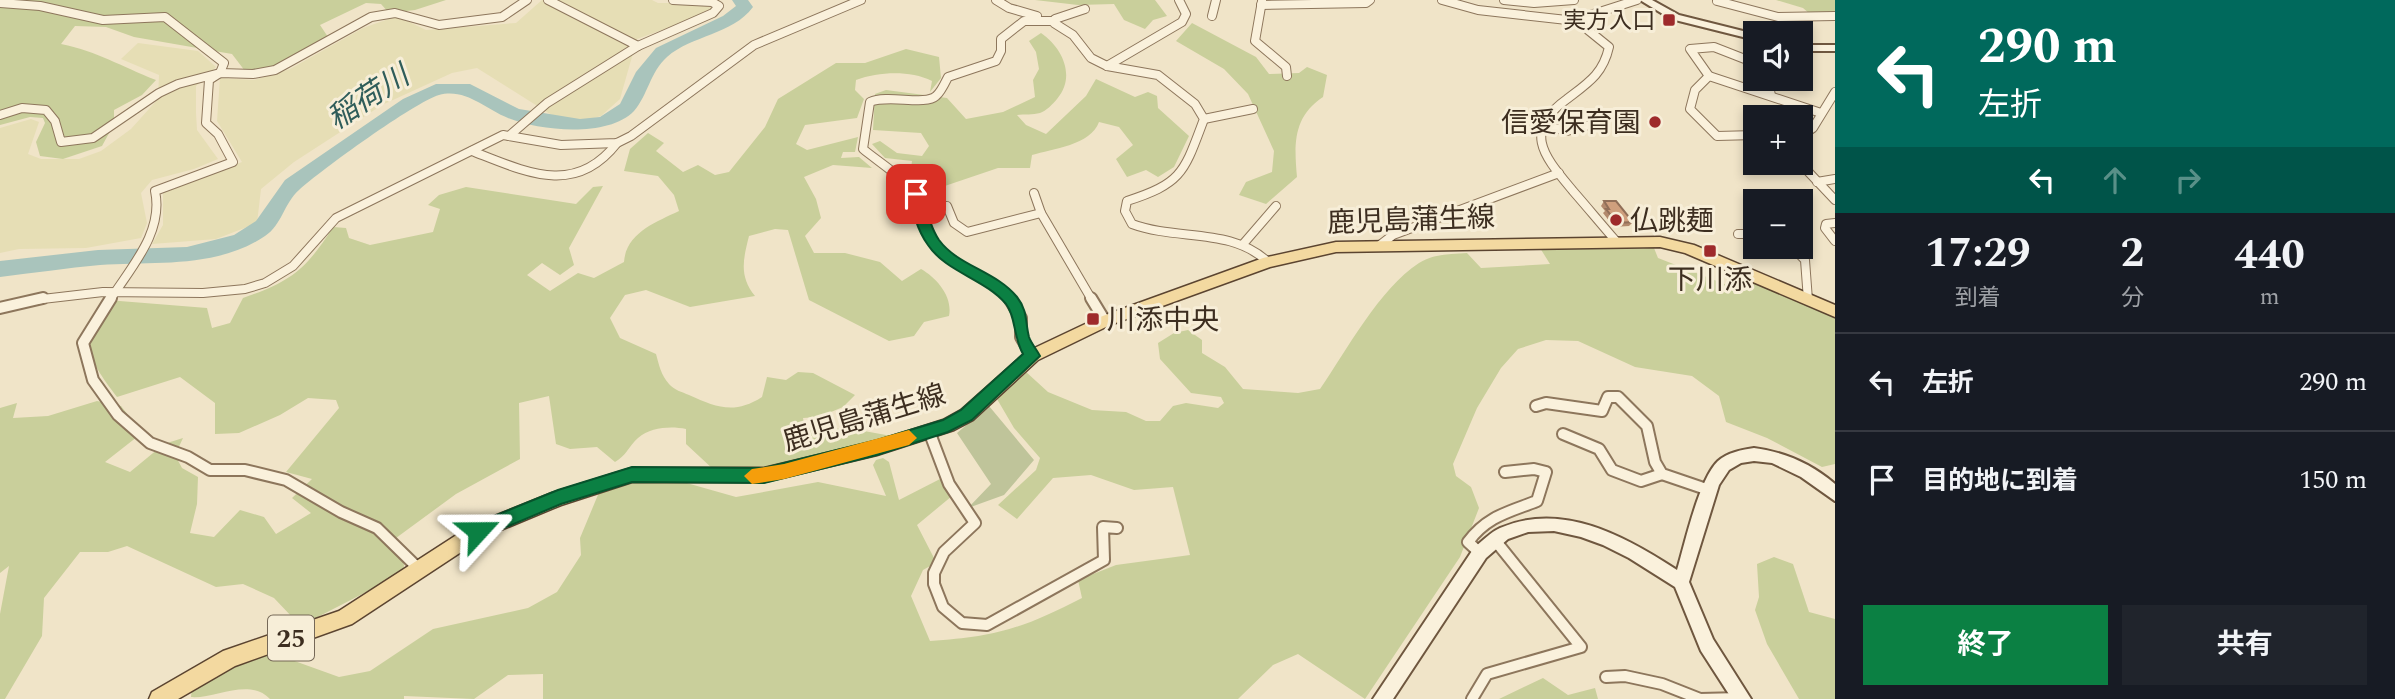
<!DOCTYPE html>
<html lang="ja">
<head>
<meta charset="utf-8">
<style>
  body { margin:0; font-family:Spectral,"Noto Sans JP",serif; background:#20242c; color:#f1f3f6; height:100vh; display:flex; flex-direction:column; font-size:26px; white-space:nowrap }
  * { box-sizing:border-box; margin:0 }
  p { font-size:23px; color:#9ea1a6 }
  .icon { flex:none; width:38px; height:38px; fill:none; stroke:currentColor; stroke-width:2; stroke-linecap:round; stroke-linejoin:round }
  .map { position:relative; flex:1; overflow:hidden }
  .details { display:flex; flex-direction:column; background:#171b24; width:560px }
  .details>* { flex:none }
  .top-card { background:#00695c; color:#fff; overflow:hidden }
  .fabs { position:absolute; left:1743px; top:21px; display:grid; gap:14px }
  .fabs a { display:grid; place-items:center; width:70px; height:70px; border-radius:0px; background:#171b24; box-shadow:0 4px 10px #0003; font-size:35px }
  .pin { position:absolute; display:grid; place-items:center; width:60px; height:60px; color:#fff; margin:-30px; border-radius:14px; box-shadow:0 4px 10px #0006 }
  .me { position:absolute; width:77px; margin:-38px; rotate:66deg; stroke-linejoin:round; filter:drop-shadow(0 0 5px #0008) }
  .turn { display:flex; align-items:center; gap:24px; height:147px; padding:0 28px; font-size:32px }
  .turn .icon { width:91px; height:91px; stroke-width:2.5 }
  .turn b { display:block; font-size:49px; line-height:60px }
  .lanes { display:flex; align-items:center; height:66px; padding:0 28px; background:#0003; justify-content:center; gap:35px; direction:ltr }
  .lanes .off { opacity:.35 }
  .eta { display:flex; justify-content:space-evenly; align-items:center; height:119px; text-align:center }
  .eta b { font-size:42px; font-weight:700; line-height:49px }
  .cta { display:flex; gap:14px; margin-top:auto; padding:14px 28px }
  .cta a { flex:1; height:80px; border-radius:0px; background:#0b8043; color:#fff; font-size:28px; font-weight:700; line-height:80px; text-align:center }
  .cta a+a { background:#20242c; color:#f1f3f6 }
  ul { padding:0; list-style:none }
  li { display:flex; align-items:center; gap:21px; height:98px; padding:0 28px; border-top:2px solid #363941 }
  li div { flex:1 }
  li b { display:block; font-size:26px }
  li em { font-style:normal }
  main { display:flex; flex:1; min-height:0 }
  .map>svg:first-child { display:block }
  .farmland { fill:#e6deb5 }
  .green { fill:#c9cf9b }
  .cemetery { fill:#bfc49a }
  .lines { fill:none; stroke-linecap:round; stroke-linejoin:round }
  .river { fill:#a9c4bc; fill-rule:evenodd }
  .street-far1-casing { stroke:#8d765c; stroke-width:10 }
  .street-casing { stroke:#8d765c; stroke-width:14 }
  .secondary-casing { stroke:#6f573f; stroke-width:4 }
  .primary-casing { stroke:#5b4430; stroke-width:3 }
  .street-far1 { stroke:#faf1dc; stroke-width:8 }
  .street { stroke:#faf1dc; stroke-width:10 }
  .secondary { fill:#faf1dc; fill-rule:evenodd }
  .primary { fill:#f3d9a0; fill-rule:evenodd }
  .wall { fill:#b2896c }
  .building { fill:#cf9f7d; stroke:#916f58; stroke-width:2 }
  .route { fill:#0b8043; stroke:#07532c; stroke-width:2 }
  .slow { fill:#f59e0b }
  .poi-dot { fill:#9e2a2b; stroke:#f7eed8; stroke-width:2.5 }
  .labels { text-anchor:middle; stroke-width:6; stroke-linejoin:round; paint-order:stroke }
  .far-poi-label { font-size:23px; fill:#3d2e20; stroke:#f7eed8; text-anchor:end }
  .shield { fill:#f7eed8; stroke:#756857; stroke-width:2 }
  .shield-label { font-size:26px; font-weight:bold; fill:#3d2e20 }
  .poi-label { font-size:28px; fill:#3d2e20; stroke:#f7eed8; text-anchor:start }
  .street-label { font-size:28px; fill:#3d2e20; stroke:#f7eed8 }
  .water-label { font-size:30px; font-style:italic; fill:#2f5d5a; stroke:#f7eed8 }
</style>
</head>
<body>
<main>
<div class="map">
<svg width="1835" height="699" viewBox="0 0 1835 699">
  <rect width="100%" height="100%" fill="#f0e4c8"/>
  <g class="farmland">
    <path d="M542,0H652L658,3H699L713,8L712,12L637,39L620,99L601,116L580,122L558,119L477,68L452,73L382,105L294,162L261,189L257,223L216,239L152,244L163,225V191L242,162L217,121L220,78L254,80L290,69L363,28L397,16L426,30L516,23Z"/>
    <path d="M138,43L198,51L216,67L196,86V113L197,130L218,159L194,169L152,180L141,193L147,223L141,238L86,248L19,249L0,253V128L31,119L39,122L28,154L41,159H79L101,151L131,129L158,99L159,75L121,59Z"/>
  </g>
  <g class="green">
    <path d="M0,0H446L415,10L389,13L381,4L366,3L320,25L328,37C301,53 277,71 245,71L232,54L134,37L106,27L75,26L61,44C99,52 120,66 156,80L142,95L114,110V124L102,146L63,159L40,156L36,142L45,123L43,118L30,117L0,125Z"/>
    <path d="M1035,0H1155L1167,16L1153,20L1145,29L1124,20L1114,4L1078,5Z"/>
    <path d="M1776,0H1835V13L1810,14L1803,8Z"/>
    <path d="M1192,23L1256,57L1269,74L1299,73L1307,67L1327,75L1323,97C1293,117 1294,144 1297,177L1266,204L1239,195L1246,182L1272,172L1274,151L1248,94L1224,69L1176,41Z"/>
    <path d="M1041,33C1063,48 1076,77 1057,99C1053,104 1046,111 1040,113C1033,115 1024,114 1017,115L1026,125L1046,134L1086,96L1096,79L1135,97L1148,92L1157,96L1158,108L1189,136L1174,167L1158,177L1146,170L1127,177L1116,159L1133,145L1119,127L1099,122C1091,145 1052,149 1032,155L1030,168H998L930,191L904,171L911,168L912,161L885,158L872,144L880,141L897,153L922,156L929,146L921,133L873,130L875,94L886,90L947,98L966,119L1003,112L1035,97L1033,80L1039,69L1036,52L1029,41Z"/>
    <path d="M906,49L939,57L941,78L930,92L932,81C909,70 879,72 856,80L855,90L864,99L857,118L805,125L796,144L807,150L858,137L855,152H843L841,158L859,157L872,168L833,165L804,177L816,199L821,218L805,236L814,253H845L880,262L902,281L921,269C937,278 953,297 949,316L924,322L914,336L889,341L809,300L788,230L775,229L749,236C743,260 739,276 755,296L690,307L646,290L625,295L610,318L620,338L656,354C659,365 661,375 669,384C674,390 682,392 689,395C716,407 734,415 762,397L767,377L786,380L798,372L813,373L855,395L843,407L819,417L803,418L805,428L853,429L897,437L769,467L714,470L686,444V429C671,426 651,427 638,438C629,446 626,456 615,462L597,447L570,449L556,444L549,396L519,403L520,459L456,494L396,538L404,565L403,573L308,622L293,618L274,598L243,584L216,587L127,546L108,552H80L44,598L42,636L5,699H0V614L9,566L0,573V408L17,403L13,418L48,416L97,401L121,406L142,433L105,462L130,472L164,444L183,438L175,455L182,468L198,477L197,504L190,533L214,537L240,510L264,517L276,534L311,513L292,498L312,479L286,472L339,408L336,400L308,398L280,415L239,433L215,434V403L180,377L117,397C102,377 83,354 89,327C91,318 102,307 107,300L207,308L212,328L230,323L243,298C290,282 306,270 333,227L346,228L349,238L370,245L433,232L440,209L428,205L439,195L466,187L576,204L593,187L603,186L569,248L574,265L560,275L542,263L527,275L550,291L578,273L594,278L624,262C626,233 656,222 679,211L674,195L658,176L624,171L630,149L648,133L664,143L656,151L683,172L698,165L715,175L729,172L765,127L778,99L836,63H865Z"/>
    <path d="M1619,247L1654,248L1658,258L1740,290L1745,279L1835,317V464L1822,467L1767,438L1726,422L1719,396L1692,376L1635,367L1578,341L1546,340L1518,349L1501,368L1477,408L1453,464L1456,476L1471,487L1479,508L1460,557L1365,699L1298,654L1273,665L1238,699H543V674L508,675L474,699L404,696V699H270C249,677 215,699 191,697L192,685L216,671L287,647L289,659L339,677L370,671L433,629L528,608L557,592L581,555L580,538L600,490L648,479L683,482L736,497L818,482L886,496L873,465L876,460L883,458L889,462L899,500L942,478L952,496L917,525L934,558L932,565L923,570L911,596L930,641C995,637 1024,628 1082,598L1078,580L1116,565L1190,555L1173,487L1134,490L1091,475L1053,478L1017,519L998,505L1036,470L1040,458L1014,428L997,399L1025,371L1048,392L1092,410L1126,412L1146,421H1160L1173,406L1186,403L1218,408L1224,403L1221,397L1191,393L1160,359L1158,343L1174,333L1188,330L1202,340V353L1225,367L1243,389L1298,393L1320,389C1347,350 1379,289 1419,263C1433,254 1450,254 1467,253L1481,268L1550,264L1540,248Z"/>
    <path d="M1774,557L1793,564L1809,612L1835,619V699H1799L1767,644L1755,610L1759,597L1757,564Z"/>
    <path d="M1543,678L1568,695L1595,688L1598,699H1499Z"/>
  </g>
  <path class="cemetery" d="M989,406L1034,460L1004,495L968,508L991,484L957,433Z"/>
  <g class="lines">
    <path class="river" d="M732,0H748L753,7C732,35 692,35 667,57C650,72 648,95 634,111C608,138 540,131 508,118C485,109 466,88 439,95C415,102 321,170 299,190C284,203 282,225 265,236C216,269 155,261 100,265C67,268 33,273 0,277V261L98,250L187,247L234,235L256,221L285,180L403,99L436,84H470L519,109L580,119L600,117L620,104L636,72L656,48L723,16L736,6Z"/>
    <defs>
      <g id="street-far1">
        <path d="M996,0L1009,8L1037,16"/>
        <path d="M1442,0L1478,10L1585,22"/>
        <path d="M1504,0L1534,3L1574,0"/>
        <path d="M1262,1L1255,41L1286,67L1287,76"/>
        <path d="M1717,1L1778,17L1835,16"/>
        <path d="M0,3L40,6L103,20L165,17L224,63L220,73L209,80L206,123L218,134L233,162L155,191C164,232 131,267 110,300"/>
        <path d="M1261,5L1366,3L1370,0"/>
        <path d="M1085,9L1055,19L1054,23L1073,35L1091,58L1107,66L1158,75L1195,104L1204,119C1184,172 1183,183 1127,201L1125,211L1132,224C1178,241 1231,227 1268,262"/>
        <path d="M1212,16L1216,0"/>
        <path d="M638,46L713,13L719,6L712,2L673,0"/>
        <path d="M1107,66L1182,22L1186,14L1179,0"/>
        <path d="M1709,76L1690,49L1714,47L1755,63"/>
        <path d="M1768,79L1771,96"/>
        <path d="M0,115L22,108L46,110L55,121L61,142L93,138L159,93L178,84L220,73L253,74L275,70L371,17L395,13L439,25L502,17L527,0"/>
        <path d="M1204,119L1253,109"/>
        <path d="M1542,125L1567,131L1590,125"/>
        <path d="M1755,135L1717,136L1690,109L1695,90L1709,76L1821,113"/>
        <path d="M509,136L547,103L638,46L548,0"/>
        <path d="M1801,136L1813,128L1835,92"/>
        <path d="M472,151C526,172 575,197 617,143"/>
        <path d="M1800,163L1835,200"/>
        <path d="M1817,182L1835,179"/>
        <path d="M1034,193L1041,213L1092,300"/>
        <path d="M947,206L954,223L967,232L1041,213"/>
        <path d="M1835,223L1826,224L1825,228L1835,241"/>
        <path d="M1738,234H1755"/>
        <path d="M1615,240C1601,224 1587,207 1573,191C1545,157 1521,132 1567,99C1588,83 1603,74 1609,47L1588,30L1587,16L1637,0"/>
        <path d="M1244,243L1276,206"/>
        <path d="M1380,245L1393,235L1559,173"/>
        <path d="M1792,247L1805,260L1808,300"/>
        <path d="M34,300L103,292L203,293L245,289L265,283L293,266L336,218L503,135L561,145L617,143L631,136L754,45L861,0"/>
        <path d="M1011,300C988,278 956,267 937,246C924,231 925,212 916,195C910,182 876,160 863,149L870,102C888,94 925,106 936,96C941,92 945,83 948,77L996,61L1001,51V39L1024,21H1053"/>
      </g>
      <g id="street">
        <path d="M111,298L83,343L93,380L118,415L150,443L188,457L210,470H245L286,480L341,512L377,528L419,569"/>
        <path d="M1009,298L1021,318V337L1032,356"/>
        <path d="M1091,298L1105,321"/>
        <path d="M0,308L43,298"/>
        <path d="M1536,406L1546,403L1602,411L1608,397H1618L1647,426L1655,462L1662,474L1709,490"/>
        <path d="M929,431L949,484L975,523L944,552L934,573V584L943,607L962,623L987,625L1104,560L1103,527L1117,528"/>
        <path d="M1563,434L1599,449L1612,470L1641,481L1662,474"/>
        <path d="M1480,553L1468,542C1487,516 1509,512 1537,501L1546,472L1534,469L1505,472"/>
        <path d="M1606,677L1625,676L1662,684L1700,699L1741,698"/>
        <path d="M1472,699L1487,674L1581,647L1494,539"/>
      </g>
      <g id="secondary">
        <path d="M1640,0H1652L1679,15L1755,34V40L1671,19Z"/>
        <rect x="1801" y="45" width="34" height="6"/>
        <path d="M1754,448C1785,452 1812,464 1835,484V501L1801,477L1772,463L1754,461L1741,463L1729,470L1719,485L1689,582L1713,639L1751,699H1732L1701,651L1675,587L1629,558L1603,545L1581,537L1554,531L1528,532L1508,539L1486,558L1393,699H1373L1474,548C1482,541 1491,532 1500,528C1562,501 1625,536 1677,570C1685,543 1699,479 1718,461C1728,452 1742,450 1754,448Z"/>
      </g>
      <path id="primary" d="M1660,237L1694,245L1835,305V317L1685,253L1660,247L1336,252L1270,267L1110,325L1038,360L973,420L954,430L877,455L764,482H632L561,505L484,537L352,624L235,666L178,699H149L152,692L223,651L339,611L472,525L552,493L632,468H764L877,441L943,420L961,410L1026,352L1100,317L1263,258L1336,242Z"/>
    </defs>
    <use href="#street-far1" class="street-far1-casing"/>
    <use href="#street" class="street-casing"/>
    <use href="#secondary" class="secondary-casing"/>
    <use href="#primary" class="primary-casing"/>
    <use href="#street-far1" class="street-far1"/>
    <use href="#street" class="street"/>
    <use href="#secondary" class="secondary"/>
    <use href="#primary" class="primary"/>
  </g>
  <path class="wall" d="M1604,201L1633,222L1629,226L1614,227L1603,213L1605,211L1601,206Z"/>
  <path class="building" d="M1604,201H1616L1633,222L1617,223L1606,209H1609Z"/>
  <path class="route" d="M916,190L923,194C926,209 930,227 939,240C958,266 996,271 1017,297C1028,311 1025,322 1029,337C1031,343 1037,350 1040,356L972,420L948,432L877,455L764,483L632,482L561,504L478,539L472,536L469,531L472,525L558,490L632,467L764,468L877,440L943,420L961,410L1023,354C1013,336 1016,317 1006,304C985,279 946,272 928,245C917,230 913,212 909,194Z"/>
  <path class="slow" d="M909,430L917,438L909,445L784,479L752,484L744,476L752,469L784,464Z"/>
  <g class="poi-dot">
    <rect x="1662" y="13" width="14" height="14" rx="3.5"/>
    <circle cx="1655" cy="122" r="7"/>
    <circle cx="1616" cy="220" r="7"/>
    <rect x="1703" y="244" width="14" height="14" rx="3.5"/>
    <rect x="1086" y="312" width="14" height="14" rx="3.5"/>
  </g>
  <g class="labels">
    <g class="far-poi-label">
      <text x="1655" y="28">実方入口</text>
    </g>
    <rect class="shield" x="268" y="615.5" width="46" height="45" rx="5"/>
    <g class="shield-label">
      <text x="291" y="647">25</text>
    </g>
    <g class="poi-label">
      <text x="1641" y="132" text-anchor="end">信愛保育園</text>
      <text x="1630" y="230">仏跳麺</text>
      <text x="1710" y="289" text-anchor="middle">下川添</text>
      <text x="1107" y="329">川添中央</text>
    </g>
    <g class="street-label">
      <text transform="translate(1411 219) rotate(-2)" y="10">鹿児島蒲生線</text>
      <text transform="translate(864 417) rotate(-17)" y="10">鹿児島蒲生線</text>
    </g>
    <g class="water-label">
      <text transform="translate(368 97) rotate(-33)" y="10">稲荷川</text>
    </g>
  </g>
</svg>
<div class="fabs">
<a><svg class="icon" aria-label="sound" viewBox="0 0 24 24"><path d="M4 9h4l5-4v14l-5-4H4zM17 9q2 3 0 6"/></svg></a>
<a>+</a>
<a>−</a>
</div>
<div class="pin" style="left:916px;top:194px;background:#d93025"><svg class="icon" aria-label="arrive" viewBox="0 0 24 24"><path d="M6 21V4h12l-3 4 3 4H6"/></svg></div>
<svg class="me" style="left:478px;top:531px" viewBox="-20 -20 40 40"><path d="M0-17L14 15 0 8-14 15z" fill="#0b8043" stroke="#fff" stroke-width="4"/></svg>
</div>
<section class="details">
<div class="top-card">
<div class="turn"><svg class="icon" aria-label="left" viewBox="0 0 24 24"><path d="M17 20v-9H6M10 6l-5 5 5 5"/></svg><div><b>290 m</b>左折</div></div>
<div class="lanes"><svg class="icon" aria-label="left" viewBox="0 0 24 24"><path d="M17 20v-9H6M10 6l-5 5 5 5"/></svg><svg class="icon off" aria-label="ahead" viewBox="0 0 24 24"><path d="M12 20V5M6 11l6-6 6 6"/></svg><svg class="icon off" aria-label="right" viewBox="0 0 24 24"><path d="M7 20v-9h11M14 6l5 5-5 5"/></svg></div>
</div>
<div class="eta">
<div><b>17:29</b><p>到着</p></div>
<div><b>2</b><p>分</p></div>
<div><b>440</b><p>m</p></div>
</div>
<ul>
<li><svg class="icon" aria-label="left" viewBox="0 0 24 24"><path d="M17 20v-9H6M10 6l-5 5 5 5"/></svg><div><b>左折</b></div><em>290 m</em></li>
<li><svg class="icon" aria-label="arrive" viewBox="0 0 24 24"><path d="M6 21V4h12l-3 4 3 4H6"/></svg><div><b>目的地に到着</b></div><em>150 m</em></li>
</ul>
<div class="cta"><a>終了</a><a>共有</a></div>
</section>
</main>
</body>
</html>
